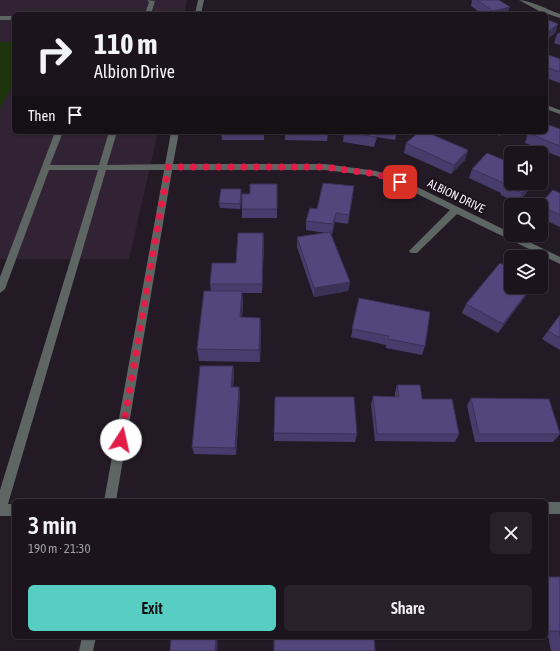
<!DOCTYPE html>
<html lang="en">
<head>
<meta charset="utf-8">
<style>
  body { margin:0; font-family:"Asap Condensed",sans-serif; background:#282129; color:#f1f3f6; height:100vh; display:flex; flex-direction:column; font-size:15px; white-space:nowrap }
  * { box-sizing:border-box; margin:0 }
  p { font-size:13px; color:#a09ea3 }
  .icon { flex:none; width:22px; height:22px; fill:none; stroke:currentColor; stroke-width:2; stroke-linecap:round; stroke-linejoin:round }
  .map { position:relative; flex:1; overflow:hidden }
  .drawer { position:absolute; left:12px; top:499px; width:536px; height:140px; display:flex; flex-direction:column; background:#1b141c; border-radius:6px; box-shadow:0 1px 3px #0004,0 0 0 1px #39333b }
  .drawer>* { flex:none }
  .guide { position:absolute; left:12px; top:12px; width:536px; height:122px; border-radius:6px; box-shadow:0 1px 3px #0004,0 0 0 1px #39333b; background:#1b141c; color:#f1f3f6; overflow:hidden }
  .controls { position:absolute; left:504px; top:146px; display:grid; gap:8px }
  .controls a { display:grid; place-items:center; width:44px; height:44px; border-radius:6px; background:#1b141c; box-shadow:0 1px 3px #0004,0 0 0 1px #39333b; font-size:20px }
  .pin { position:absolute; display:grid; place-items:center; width:34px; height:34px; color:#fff; margin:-17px; border-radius:8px; box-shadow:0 2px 6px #0006 }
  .me { position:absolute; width:44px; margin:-22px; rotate:10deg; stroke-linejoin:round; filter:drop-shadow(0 0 3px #0008) }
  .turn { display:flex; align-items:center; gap:14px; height:84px; padding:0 16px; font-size:18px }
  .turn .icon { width:52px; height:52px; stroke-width:2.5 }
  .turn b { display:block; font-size:28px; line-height:34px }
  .then { display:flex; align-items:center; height:38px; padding:0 16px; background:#0003; gap:8px; font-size:15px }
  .round { display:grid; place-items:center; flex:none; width:42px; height:42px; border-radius:6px; background:#282129 }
  .headline { display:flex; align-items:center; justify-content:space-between; height:68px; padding:0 16px }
  h1 { font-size:24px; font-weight:600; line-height:30px }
  .cta { display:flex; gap:8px; margin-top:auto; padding:8px 16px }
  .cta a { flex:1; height:46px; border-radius:6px; background:#57cec1; color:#111; font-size:16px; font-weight:600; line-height:46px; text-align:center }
  .cta a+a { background:#282129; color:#f1f3f6 }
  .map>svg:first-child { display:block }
  .built { fill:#312333 }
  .green { fill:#1e340d }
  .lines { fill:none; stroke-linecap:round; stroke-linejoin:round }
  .service { fill:#5d6663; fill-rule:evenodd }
  .minor { fill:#5d6663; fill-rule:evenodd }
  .wall { fill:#473c6b }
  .shaded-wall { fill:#3a3157 }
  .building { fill:#53467c; stroke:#3a3157 }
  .route { stroke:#e11d48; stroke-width:7; stroke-dasharray:0 12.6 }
  .labels { text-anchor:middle; stroke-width:3.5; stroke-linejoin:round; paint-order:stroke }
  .street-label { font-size:12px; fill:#f6eff7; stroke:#1b111c }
</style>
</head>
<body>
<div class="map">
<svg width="560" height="651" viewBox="0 0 560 651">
  <rect width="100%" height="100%" fill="#241a26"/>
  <path class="built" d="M0,0H187L184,14H14V132H158L129,259H0Z"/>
  <path class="green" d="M0,42H14V82L0,109Z"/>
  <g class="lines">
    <g class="service">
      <path d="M147,0L155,1L151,14H145L149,2Z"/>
      <rect x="0" y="16" width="14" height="4"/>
      <path d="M55,132H63L50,165H99L109,132H117L107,165L168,164L172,167L168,170H106L8,504H14V516H0V490L98,170H49L5,289L0,293V277Z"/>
    </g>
    <g class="minor">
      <path d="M198,0H204L201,14H195Z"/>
      <path d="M519,0C530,0 548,10 560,14V18L539,11Z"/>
      <path d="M546,105L560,110V114L546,109Z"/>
      <path d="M171,132H179L173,164H325L376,171L403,180L511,233V235H515L560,257V264L457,214L417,253H411L409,251L450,210L397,184L375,176L325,170H172L116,501H104Z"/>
      <rect x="546" y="502" width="14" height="12"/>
      <path d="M82,637H96L93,651H79Z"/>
    </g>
  </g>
  <g class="wall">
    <path d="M472,0H499L507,14H482L471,6Z"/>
    <path d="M546,19L558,24L555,33L546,40Z"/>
    <path d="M560,32V45L554,43L557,34Z"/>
    <path d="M546,54L560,59V83L546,78Z"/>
    <path d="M560,129V157L525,143L528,133Z"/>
    <path d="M221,132H264V140H222Z"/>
    <path d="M285,132H328L327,141L285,140Z"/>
    <path d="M344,132H397L395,140L377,137L374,147L343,142Z"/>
    <path d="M490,132H503L500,136Z"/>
    <path d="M406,143L468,150L465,160L451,174L404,153Z"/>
    <path d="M472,169L511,183H534L518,203L501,195V193L469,178Z"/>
    <path d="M277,184V218H242V209L250,194Z"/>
    <path d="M354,186L348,224L335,222L332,234H331L350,282L348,291L314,297L297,247V237L326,233L306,230V221L317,209Z"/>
    <path d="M560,193V227L541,218V205Z"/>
    <path d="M242,194L240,209L220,208L219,203Z"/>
    <path d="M263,233L264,243L262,293H242L243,304L242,317L260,318L261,330L260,362L199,361L197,349L211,291L210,284L236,263Z"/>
    <path d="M511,287H532L530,290L498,333L462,313L466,304Z"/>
    <path d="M359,298L425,346L422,355L386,348V345L351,337Z"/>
    <path d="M560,315V350L542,339Z"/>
    <path d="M233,366L234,375L233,387H239L240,396L236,455L194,454L192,447Z"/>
    <path d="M397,385L422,399L459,434L455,442L375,441L371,404L373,396L395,397V393Z"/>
    <path d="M471,398L560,434L553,442H475L467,406Z"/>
    <path d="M274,433L357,434L355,442L274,441Z"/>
    <path d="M546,577H560V651H551L548,636H546Z"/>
  </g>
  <g class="shaded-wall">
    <path d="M510,7L507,14H492L493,11Z"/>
    <path d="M558,24L555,33L546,40L549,31Z"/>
    <path d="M377,132V137L374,147Z"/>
    <path d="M468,150L465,160L451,174L454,165Z"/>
    <path d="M531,183H534L518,203L522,193Z"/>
    <path d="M354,186L353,196L348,224L349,215Z"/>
    <path d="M241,189L242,194L240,209V204Z"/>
    <path d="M336,213L335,222L332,234L333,224Z"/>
    <path d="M263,233L264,243L262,293V284Z"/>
    <path d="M350,282L348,291L314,297V288Z"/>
    <path d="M531,287H532L530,290L498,333L503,324Z"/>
    <path d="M242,291L243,304L241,330L240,317Z"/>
    <path d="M260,318L261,330L260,362L259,350Z"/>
    <path d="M233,366L234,375L232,396L231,387Z"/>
    <path d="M239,387L240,396L236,455L235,448Z"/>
    <path d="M216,637H218L217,651H215Z"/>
  </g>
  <g class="building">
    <path d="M477,0H499L510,7L493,11Z"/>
    <path d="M245,12H257V14H224H245Z"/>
    <path d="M525,12L531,14H521Z"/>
    <path d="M273,13L316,14H273Z"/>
    <path d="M546,19L558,24L549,31L546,30Z"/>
    <path d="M546,54L560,59V72L548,68L546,69Z"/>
    <path d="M546,124L560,129V146L528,133L529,132H546Z"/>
    <path d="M344,132H377L376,137Z"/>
    <path d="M419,132H426L468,150L454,165L406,143Z"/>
    <path d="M487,153L511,163V183H531L522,193L504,185L506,184L472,169Z"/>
    <path d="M323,183L354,186L349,215L336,213L333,224L306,221L310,208L317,209Z"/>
    <path d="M250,184H277V209H242V194H250Z"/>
    <path d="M221,189H241L240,204L219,203Z"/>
    <path d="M553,190L560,193V215L541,206V205H539Z"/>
    <path d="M330,232L350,282L314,288L297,237Z"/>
    <path d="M238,233H263L262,284H210L212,263H236Z"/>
    <path d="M500,263L511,269V287H531L503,324L466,304Z"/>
    <path d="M204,291H242L240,317L260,318L259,350L197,349Z"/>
    <path d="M359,298L430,312L425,346L388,339L389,336L352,329Z"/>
    <path d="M560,315V338L548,331Z"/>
    <path d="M200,366H233L231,387H239L235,448L192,447Z"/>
    <path d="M397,385H420L422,399H452L459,434H377L373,396L399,397Z"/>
    <path d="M275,397H354L357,434L274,433Z"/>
    <path d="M471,398L549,399L560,434H479Z"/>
    <path d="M546,577H560V636L559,631H546Z"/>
    <path d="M171,637H216L215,651H170Z"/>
    <path d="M274,637H374L375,651H274Z"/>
  </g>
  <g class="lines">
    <path class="route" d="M121,440L168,167H325L376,174L400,182"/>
  </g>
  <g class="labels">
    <g class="street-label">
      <text transform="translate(456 196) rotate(26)" y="4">ALBION DRIVE</text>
    </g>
  </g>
</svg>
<div class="controls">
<a><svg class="icon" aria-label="sound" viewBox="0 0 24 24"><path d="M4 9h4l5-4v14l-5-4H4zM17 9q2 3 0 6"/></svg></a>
<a><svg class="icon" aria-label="search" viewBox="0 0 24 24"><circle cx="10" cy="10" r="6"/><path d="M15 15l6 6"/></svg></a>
<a><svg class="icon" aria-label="layers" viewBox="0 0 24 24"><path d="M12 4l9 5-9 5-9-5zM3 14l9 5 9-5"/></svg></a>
</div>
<div class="pin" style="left:400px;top:182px;background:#d93025"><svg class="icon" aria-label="arrive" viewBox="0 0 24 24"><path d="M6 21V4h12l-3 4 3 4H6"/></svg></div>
<svg class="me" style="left:121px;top:440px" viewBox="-20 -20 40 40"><circle r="19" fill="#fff"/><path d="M0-13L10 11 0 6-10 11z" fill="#e11d48"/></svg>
<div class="guide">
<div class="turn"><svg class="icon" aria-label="right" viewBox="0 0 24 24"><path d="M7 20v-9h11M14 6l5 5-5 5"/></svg><div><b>110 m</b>Albion Drive</div></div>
<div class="then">Then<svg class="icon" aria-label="arrive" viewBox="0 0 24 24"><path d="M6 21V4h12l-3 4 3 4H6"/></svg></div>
</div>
<section class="drawer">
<div class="headline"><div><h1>3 min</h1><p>190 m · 21:30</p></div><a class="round"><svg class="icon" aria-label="close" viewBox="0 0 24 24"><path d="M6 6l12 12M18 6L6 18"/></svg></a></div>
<div class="cta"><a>Exit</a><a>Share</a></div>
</section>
</div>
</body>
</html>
